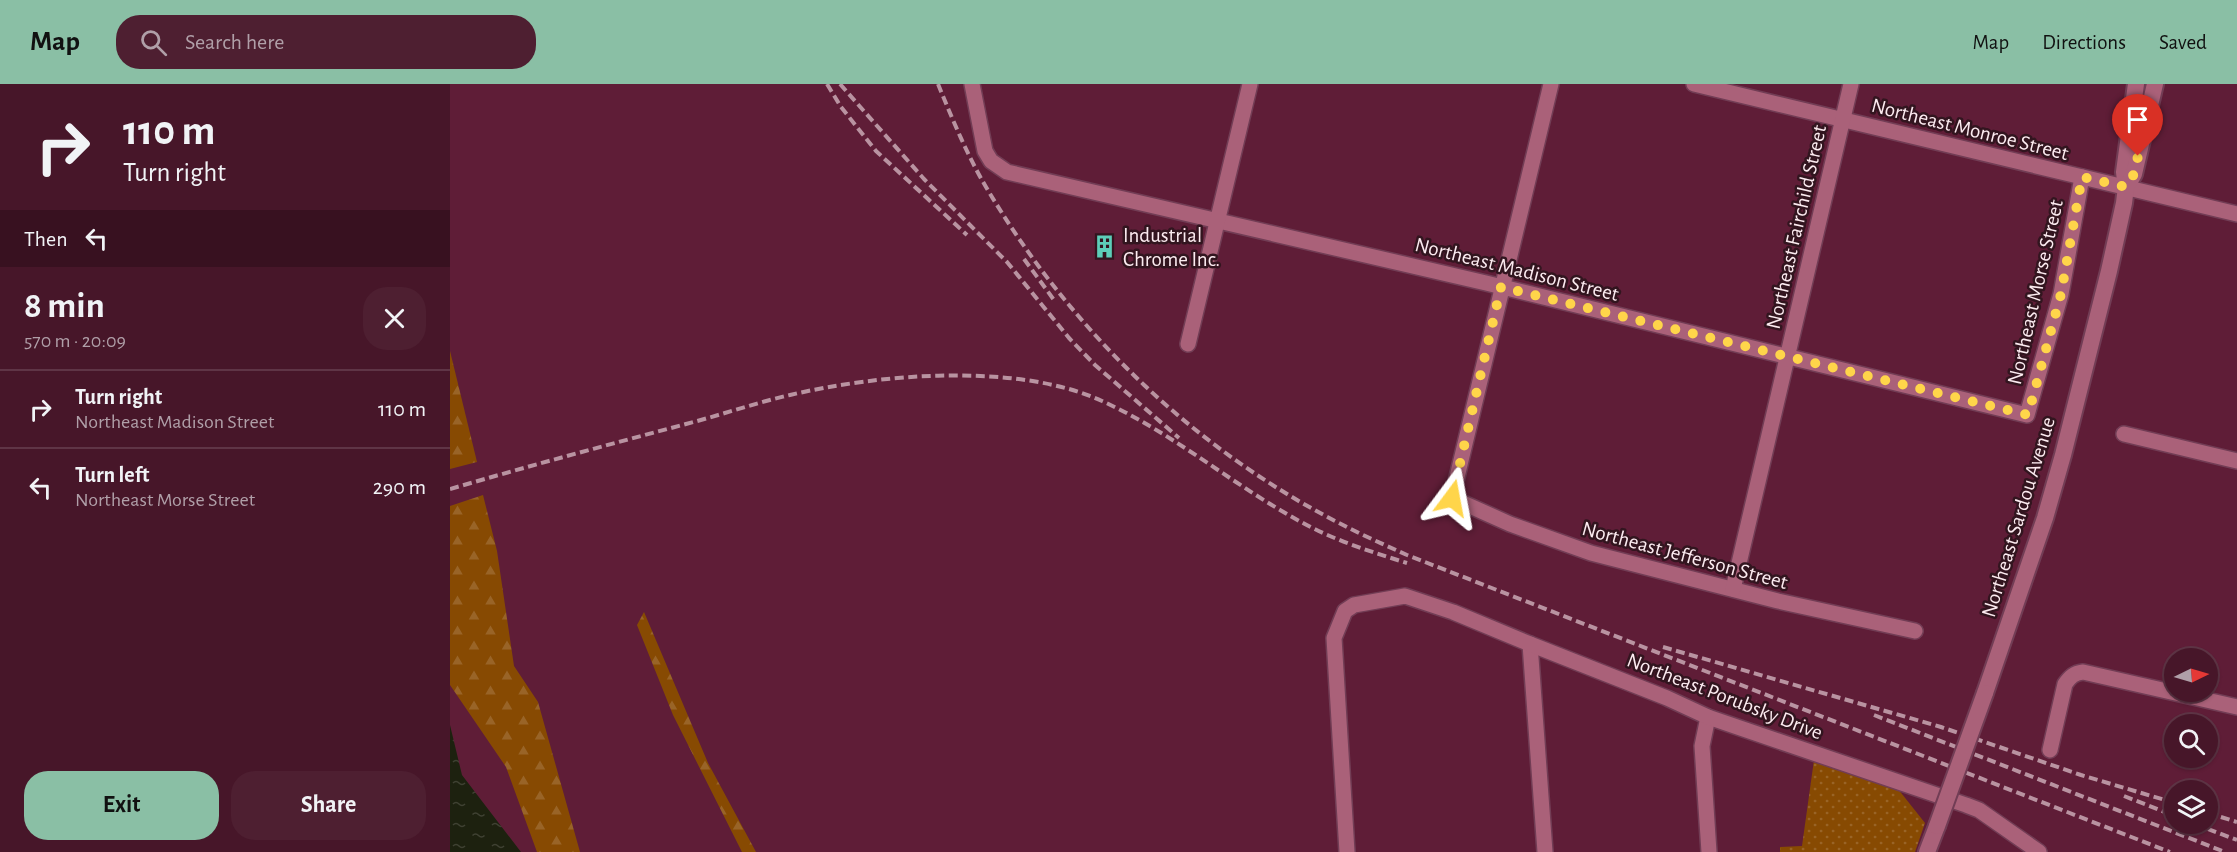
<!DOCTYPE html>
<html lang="en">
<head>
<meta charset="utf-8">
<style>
  body { margin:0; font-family:"Alegreya Sans",sans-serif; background:#4e1f31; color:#f1f3f6; height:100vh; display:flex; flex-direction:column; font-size:22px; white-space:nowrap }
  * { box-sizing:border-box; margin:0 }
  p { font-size:20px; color:#b09fa8 }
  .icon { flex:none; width:33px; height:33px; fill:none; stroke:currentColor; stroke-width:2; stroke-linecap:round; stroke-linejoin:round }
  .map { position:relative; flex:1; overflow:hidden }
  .sheet { display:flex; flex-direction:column; background:#471629; width:450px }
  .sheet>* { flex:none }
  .banner { background:#471629; color:#f1f3f6; overflow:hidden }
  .needle { width:39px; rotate:85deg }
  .buttons { position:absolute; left:1714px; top:564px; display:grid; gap:12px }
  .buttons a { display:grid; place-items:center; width:54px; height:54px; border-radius:50%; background:#471629; box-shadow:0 2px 4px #0004,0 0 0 2px #5f3546; font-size:30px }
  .pin { position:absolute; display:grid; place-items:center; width:51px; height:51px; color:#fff; margin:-62px -26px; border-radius:50% 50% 50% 0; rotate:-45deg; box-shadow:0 0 6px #0007 }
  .pin .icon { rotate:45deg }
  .me { position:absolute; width:66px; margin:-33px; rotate:13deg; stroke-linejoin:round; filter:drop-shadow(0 0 4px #0008) }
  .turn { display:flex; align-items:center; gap:21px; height:126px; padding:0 24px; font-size:27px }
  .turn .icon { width:78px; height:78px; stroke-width:2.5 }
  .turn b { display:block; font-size:42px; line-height:51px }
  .then { display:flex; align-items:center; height:57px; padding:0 24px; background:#0003; gap:12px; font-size:22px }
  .round { display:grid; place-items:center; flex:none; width:63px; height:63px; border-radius:24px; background:#4e1f31 }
  .headline { display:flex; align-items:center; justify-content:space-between; height:102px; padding:0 24px }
  h1 { font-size:36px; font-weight:700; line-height:45px }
  .cta { display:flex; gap:12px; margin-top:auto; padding:12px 24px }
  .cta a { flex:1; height:69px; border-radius:24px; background:#8abfa5; color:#111; font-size:24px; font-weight:700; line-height:69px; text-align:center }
  .cta a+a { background:#4e1f31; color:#f1f3f6 }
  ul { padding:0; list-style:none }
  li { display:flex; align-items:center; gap:18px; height:78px; padding:0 24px; border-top:2px solid #5f3546 }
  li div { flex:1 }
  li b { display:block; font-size:22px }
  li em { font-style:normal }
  header { display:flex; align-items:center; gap:36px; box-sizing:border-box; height:84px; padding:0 30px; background:#8abfa5; color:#111 }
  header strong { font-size:28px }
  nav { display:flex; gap:33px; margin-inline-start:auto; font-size:21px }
  .search { width:420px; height:54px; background:#4e1f31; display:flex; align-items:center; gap:15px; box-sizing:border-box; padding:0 21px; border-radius:24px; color:#b09fa8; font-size:22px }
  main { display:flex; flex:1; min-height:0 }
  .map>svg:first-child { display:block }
  .grass { fill:url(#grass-dots) }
  .forest { fill:url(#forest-firs) }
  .water { fill:url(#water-ripples) }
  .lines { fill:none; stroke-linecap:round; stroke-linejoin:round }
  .minor-casing { stroke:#723d55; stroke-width:18 }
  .secondary-casing { stroke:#723d55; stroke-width:20 }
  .minor { stroke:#aa6179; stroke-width:15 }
  .secondary { stroke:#aa6179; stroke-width:16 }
  .rail { stroke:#b993a1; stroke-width:4; stroke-dasharray:9 4.5; stroke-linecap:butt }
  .secondary-bridge-casing { stroke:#723d55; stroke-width:20; stroke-linecap:butt }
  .secondary-bridge { stroke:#aa6179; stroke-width:16 }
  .route { stroke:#ffd54a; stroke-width:10; stroke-dasharray:0 18 }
  .labels { text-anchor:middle; stroke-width:5; stroke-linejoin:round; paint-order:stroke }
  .street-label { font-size:21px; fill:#fcebf0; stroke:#32151f }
  .poi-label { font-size:21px; fill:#fcebf0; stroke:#32151f; text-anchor:start }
</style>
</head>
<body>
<header>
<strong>Map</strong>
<div class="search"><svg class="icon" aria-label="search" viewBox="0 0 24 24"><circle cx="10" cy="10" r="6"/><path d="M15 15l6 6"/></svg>Search here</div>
<nav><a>Map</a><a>Directions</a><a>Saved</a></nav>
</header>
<main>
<section class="sheet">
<div class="banner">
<div class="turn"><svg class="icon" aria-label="right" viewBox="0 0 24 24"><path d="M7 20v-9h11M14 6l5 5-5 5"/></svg><div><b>110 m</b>Turn right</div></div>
<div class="then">Then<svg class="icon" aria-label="left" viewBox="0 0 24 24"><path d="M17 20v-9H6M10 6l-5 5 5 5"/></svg></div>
</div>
<div class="headline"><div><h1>8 min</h1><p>570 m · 20:09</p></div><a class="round"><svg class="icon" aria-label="close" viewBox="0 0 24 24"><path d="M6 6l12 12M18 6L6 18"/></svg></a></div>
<ul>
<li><svg class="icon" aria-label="right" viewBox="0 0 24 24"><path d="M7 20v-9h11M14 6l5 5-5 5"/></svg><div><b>Turn right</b><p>Northeast Madison Street</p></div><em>110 m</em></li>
<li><svg class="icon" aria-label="left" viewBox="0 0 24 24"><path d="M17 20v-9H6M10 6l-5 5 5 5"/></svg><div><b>Turn left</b><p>Northeast Morse Street</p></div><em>290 m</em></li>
</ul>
<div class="cta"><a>Exit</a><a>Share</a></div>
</section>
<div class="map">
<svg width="1787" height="768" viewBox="0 0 1787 768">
  <defs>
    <pattern id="grass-dots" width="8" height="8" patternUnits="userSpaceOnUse" patternTransform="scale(1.5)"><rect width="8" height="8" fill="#874a02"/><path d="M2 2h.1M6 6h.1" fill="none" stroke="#996427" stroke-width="1.8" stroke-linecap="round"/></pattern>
    <pattern id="forest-firs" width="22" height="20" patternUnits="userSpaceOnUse" patternTransform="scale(1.5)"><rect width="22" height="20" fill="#874a02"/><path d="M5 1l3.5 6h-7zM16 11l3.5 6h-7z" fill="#996427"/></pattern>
    <pattern id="water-ripples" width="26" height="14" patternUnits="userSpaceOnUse" patternTransform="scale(1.5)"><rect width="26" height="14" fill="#1d210f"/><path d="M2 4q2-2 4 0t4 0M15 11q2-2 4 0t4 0" fill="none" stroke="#3f4132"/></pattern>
  </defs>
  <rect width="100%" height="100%" fill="#5f1d37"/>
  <path class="grass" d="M1364,676L1448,705L1475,739L1465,768H1330V763L1352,762Z"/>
  <g class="forest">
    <path d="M0,267L27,378L0,385Z"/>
    <path d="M33,411L47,467L64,582L88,618L130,768H87L56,683L0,601V422Z"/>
    <path d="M194,528L258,679L306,768H292L223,631L187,541Z"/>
  </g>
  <path class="water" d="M0,641L12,691L71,768H0Z"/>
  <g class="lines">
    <defs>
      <g id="minor">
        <path d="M522,0L535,67L541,77L557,88L1036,199L1577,331L1611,210L1632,93"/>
        <path d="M1101,0L1002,414L1060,440L1141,469L1328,517L1465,547"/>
        <path d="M1244,0L1787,130"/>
        <path d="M738,260L800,0"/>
        <path d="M1674,350L1787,377"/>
        <path d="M1283,505L1401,0"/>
        <path d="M1080,560L1095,768"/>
        <path d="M1258,633L1252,662L1259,768"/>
        <path d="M1600,666L1615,600C1620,593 1624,589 1633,588L1787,623"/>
        <path d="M897,768L884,554L895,527L904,521L955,512L1003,528L1080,560L1217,614L1258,633L1516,721L1529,726L1589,768"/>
      </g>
      <g id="secondary">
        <path d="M1675,96L1674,88L1686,0"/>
        <path d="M1535,609L1595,434L1613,371L1659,187L1674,119L1676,103L1684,90L1705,0"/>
        <path d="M1477,768L1487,742"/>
      </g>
    </defs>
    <use href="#minor" class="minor-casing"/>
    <use href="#secondary" class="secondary-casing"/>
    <use href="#minor" class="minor"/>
    <use href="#secondary" class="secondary"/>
    <g class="rail">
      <path d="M377,0L391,23L426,67L517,151"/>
      <path d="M390,0L474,95L557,178L619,254L645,281L729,354"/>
      <path d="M488,0C502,34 517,71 536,103C620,245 743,365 891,440C912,451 935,461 957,471L1720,768"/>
      <path d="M574,175L604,216"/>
      <path d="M0,405C79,382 157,361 236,340C271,331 305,319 340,311C429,290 567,278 652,317C723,349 784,402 853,439C886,457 922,468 957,479"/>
      <path d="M1213,563L1491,643L1631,691L1725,719"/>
      <path d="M1424,631L1775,768"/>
      <path d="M1674,712L1725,732"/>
      <path d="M1758,729L1787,738"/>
      <path d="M1745,740L1787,756"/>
    </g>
    <defs>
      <path id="secondary-bridge" d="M1487,742L1535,609"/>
    </defs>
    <use href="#secondary-bridge" class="secondary-bridge-casing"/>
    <use href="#secondary-bridge" class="secondary-bridge"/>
  </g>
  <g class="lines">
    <path class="route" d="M1002,414L1051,203L1578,331L1611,210L1632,93L1676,103L1684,90L1688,72"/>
  </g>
  <defs>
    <symbol id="building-bare" viewBox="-9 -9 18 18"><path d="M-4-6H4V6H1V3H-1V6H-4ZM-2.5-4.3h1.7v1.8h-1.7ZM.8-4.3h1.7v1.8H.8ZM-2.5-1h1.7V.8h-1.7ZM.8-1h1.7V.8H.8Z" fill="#5dceb9" stroke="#32151f" stroke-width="2.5" paint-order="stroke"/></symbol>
  </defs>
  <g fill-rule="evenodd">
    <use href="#building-bare" x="638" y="146" width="33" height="33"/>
  </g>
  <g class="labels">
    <g class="street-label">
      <text transform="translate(1520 45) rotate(14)" y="7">Northeast Monroe Street</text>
      <text transform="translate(1346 143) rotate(-77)" y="7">Northeast Fairchild Street</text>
      <text transform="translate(1067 185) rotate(14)" y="7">Northeast Madison Street</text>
      <text transform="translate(1585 208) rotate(-77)" y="7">Northeast Morse Street</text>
      <text transform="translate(1568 433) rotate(-73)" y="7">Northeast Sardou Avenue</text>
      <text transform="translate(1235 471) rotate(15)" y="7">Northeast Jefferson Street</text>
      <text transform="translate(1275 612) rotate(21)" y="7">Northeast Porubsky Drive</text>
    </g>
    <g class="poi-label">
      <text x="673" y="158">Industrial<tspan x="673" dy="24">Chrome Inc.</tspan></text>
    </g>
  </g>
</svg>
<div class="buttons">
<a><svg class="needle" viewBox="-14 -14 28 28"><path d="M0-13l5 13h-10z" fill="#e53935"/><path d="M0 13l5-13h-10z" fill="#b09fa8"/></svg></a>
<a><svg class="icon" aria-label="search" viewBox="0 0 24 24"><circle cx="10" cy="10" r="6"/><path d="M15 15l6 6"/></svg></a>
<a><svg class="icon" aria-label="layers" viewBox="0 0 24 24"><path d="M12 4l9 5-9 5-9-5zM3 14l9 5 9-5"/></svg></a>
</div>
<div class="pin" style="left:1688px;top:72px;background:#d93025"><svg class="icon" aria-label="arrive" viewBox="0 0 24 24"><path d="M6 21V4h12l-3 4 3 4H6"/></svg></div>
<svg class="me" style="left:1002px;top:414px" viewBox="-20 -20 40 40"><path d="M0-17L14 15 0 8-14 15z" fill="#ffd54a" stroke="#fff" stroke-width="4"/></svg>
</div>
</main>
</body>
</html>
